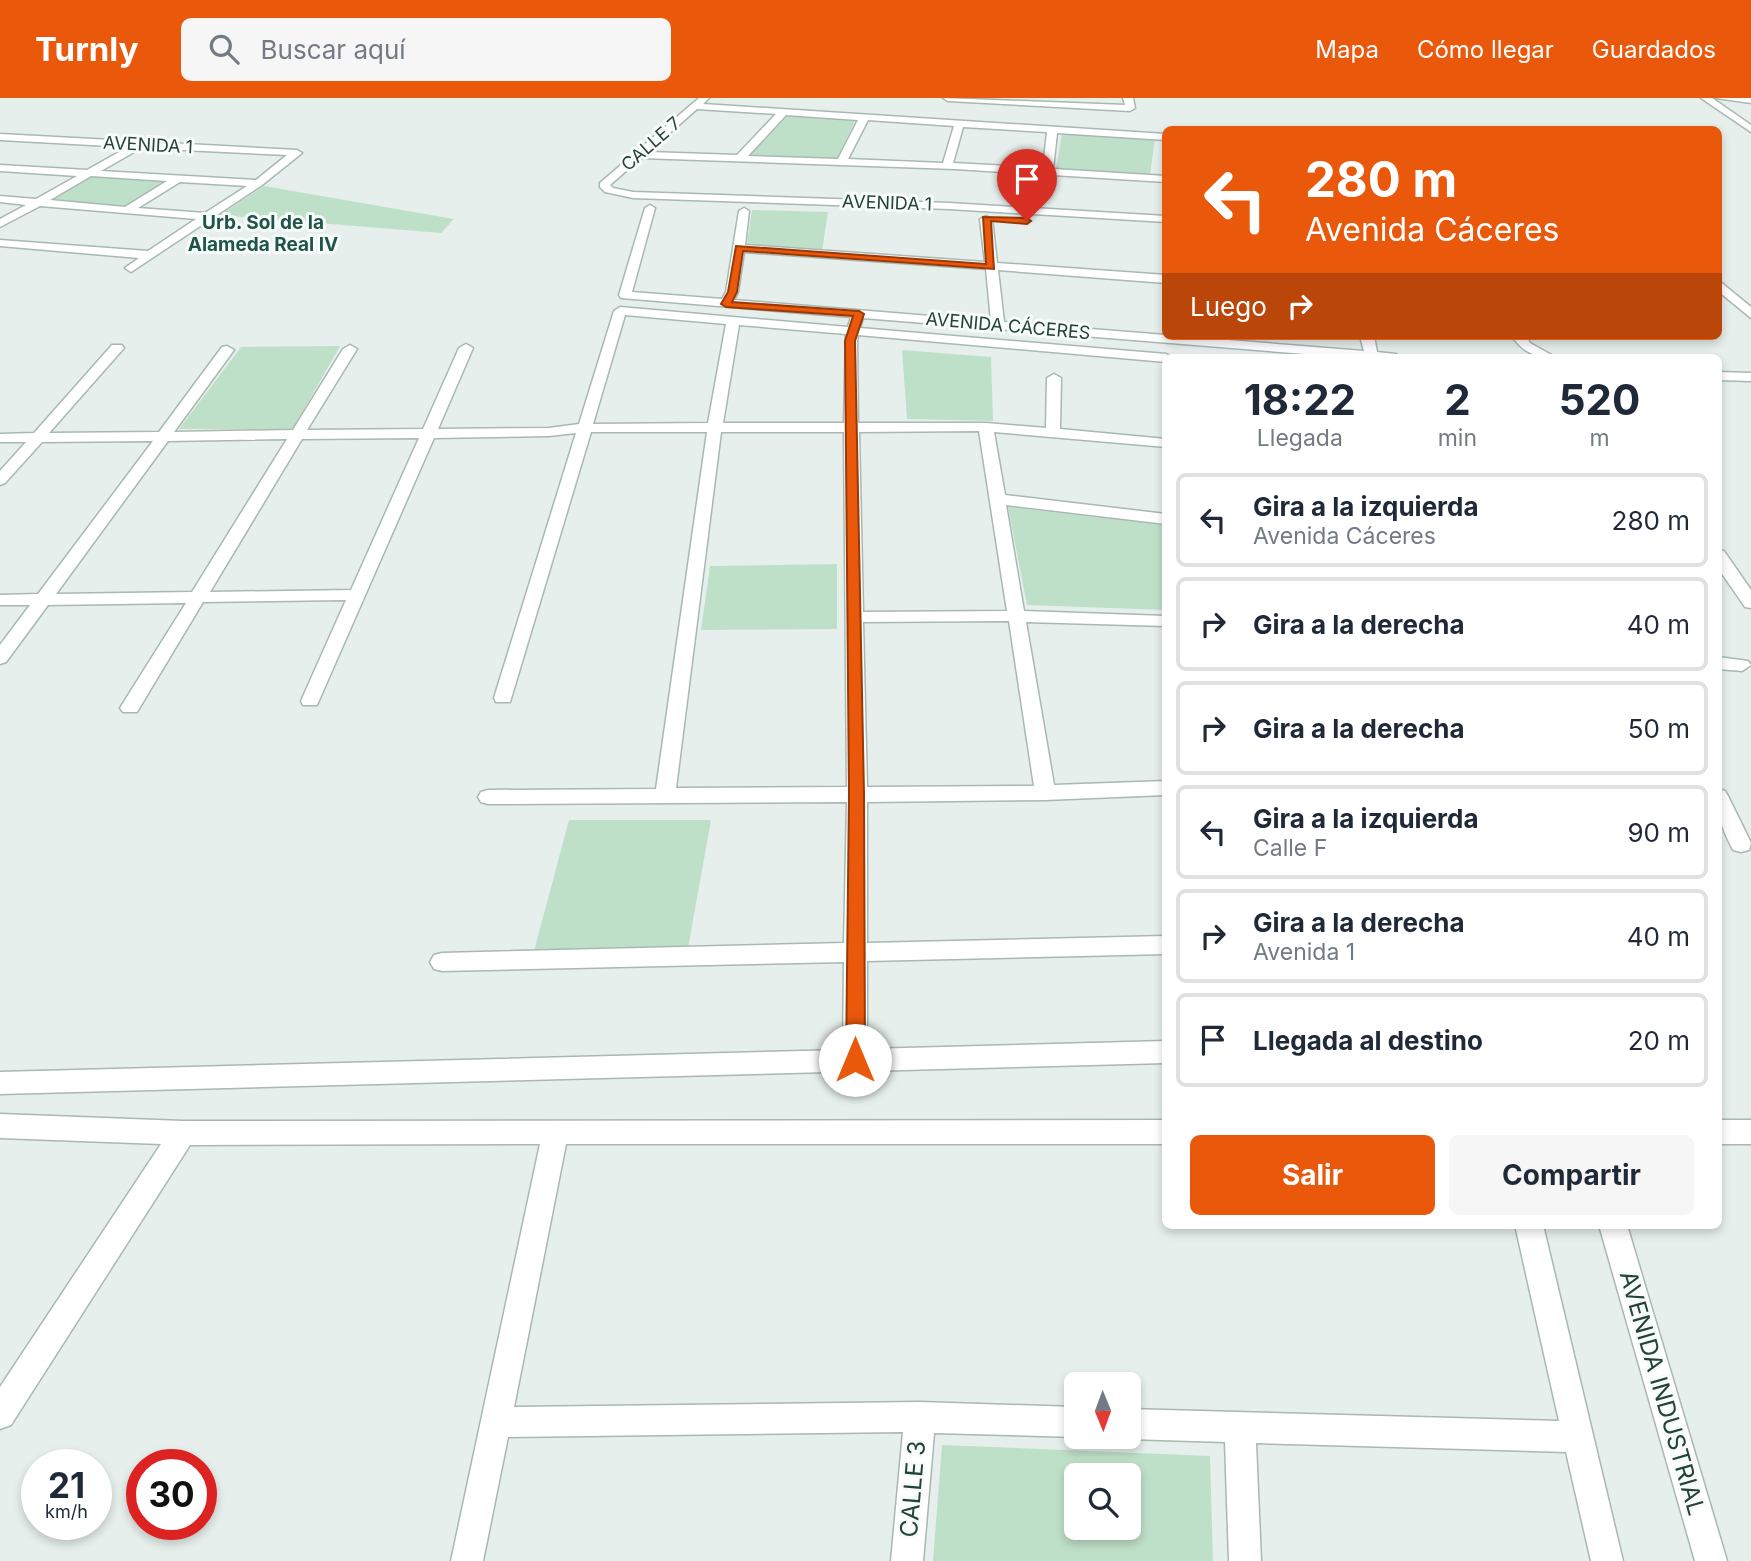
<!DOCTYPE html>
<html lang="es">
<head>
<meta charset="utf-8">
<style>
  body { margin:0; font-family:Inter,sans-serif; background:#f6f6f7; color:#1f2937; height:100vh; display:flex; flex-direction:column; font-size:26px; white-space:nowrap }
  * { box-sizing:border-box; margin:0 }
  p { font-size:23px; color:#747a83 }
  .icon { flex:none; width:38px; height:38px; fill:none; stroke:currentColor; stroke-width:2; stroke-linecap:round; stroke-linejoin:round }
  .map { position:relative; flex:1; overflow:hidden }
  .details { position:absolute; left:1162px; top:256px; width:560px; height:875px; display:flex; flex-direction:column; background:#fff; border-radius:10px; box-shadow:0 4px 10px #0003 }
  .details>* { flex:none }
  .top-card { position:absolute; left:1162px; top:28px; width:560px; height:214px; border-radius:10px; box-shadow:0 4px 10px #0003; background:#ea580c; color:#fff; overflow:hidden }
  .needle { width:46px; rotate:179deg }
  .buttons { position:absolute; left:1064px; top:1274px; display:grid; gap:14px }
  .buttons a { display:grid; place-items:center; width:77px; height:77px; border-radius:10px; background:#fff; box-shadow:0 4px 10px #0003; font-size:35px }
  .speed { position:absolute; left:21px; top:1351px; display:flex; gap:14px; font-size:35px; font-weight:700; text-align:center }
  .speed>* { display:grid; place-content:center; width:91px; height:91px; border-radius:50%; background:#fff; box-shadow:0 4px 10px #0003; line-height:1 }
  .speed small { font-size:18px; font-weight:400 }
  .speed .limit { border:10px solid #d22; background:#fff; color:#111 }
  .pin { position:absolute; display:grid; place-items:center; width:60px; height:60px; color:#fff; margin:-72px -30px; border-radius:50% 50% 50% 0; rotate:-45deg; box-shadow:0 0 7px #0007 }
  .pin .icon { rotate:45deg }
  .me { position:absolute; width:77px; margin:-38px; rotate:0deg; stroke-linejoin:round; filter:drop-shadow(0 0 5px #0008) }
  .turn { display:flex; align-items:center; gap:24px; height:147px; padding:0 28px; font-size:32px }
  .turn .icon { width:91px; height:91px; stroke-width:2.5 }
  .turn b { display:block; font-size:49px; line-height:60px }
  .then { display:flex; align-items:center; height:66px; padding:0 28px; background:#0003; gap:14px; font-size:26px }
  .eta { display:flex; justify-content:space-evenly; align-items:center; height:119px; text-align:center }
  .eta b { font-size:42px; font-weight:700; line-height:49px }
  .action { display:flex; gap:14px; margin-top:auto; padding:14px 28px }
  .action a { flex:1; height:80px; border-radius:10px; background:#ea580c; color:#fff; font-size:28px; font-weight:700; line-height:80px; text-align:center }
  .action a+a { background:#f6f6f7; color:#1f2937 }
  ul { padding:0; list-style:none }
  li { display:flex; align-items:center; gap:21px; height:94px; margin:0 14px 10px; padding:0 14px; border:4px solid #e0e1e3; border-radius:10px }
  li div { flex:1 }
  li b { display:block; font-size:26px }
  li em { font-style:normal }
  header { display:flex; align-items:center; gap:42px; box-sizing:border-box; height:98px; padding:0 35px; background:#ea580c; color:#fff }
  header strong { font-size:33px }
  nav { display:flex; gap:38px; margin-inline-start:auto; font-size:24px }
  .search { width:490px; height:63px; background:#f6f6f7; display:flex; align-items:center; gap:18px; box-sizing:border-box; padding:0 24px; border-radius:10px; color:#747a83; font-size:26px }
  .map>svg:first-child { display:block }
  .green { fill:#bfe0c8; fill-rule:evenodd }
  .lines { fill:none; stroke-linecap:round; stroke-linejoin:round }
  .minor-casing { stroke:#a8b8b2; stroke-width:3 }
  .minor { fill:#fff; fill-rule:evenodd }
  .route { fill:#ea580c; stroke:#983908; stroke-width:2 }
  .labels { text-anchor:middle; stroke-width:6; stroke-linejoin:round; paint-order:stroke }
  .far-street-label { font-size:18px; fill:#24423a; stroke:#f7fbf9 }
  .far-neighbourhood-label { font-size:19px; font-weight:bold; fill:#1f5548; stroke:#f7fbf9 }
  .near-street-label { font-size:24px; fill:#24423a; stroke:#f7fbf9 }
</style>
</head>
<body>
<header>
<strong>Turnly</strong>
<div class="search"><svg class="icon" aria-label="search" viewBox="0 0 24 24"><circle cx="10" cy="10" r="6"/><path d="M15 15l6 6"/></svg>Buscar aquí</div>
<nav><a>Mapa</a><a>Cómo llegar</a><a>Guardados</a></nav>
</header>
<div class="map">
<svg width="1751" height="1463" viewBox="0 0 1751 1463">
  <rect width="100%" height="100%" fill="#e6efeb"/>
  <g class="green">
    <path d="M788,17L856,21L836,62L748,59Z"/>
    <path d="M1062,34L1155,41L1150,77L1056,71Z"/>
    <path d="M92,77L172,82L125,110L47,103Z"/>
    <path d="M264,88L454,121L441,135L220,117Z"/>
    <path d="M752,112L828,114L822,153L747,147Z"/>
    <path d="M340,248L293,331H179L241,249Z"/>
    <path d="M902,252L991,259L993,323L907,321Z"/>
    <path d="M1008,409L1165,427V512L1027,507Z"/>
    <path d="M837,466V531L701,532L710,468Z"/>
    <path d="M569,722H711L688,850L534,853Z"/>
    <path d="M942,1347L1210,1358L1213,1463H933ZM1076,1377H1129V1430H1076Z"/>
  </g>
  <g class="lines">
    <defs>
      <g id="minor">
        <path d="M699,0H709L703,6L1166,36V42L1057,35L1053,71L1166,78V84L955,71L641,60L610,87L613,90L633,94L949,105L1166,118V124L949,111L633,100L605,94L600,89V85ZM697,11L776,16L737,57L648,54ZM786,17L858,22L838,61L748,58ZM868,22L954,28L943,65L848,61ZM963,29L1047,34L1043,70L953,65Z"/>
        <path d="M943,0L1125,7L1123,0H1133L1135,10L1130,13L948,3Z"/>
        <path d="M1701,0H1712L1751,27V34Z"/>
        <path d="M1716,0H1751V5Z"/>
        <path d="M0,36L297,52L302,55L262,87L131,174L125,170L139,160L0,148V142L148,153L196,121L40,108L0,129V121L26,107L0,104V98L36,101L77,78L0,73V67L87,72L128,49L0,42ZM141,50L287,57L256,82L101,73ZM91,78L167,83L125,109L50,102ZM180,84L247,88L205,115L138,110Z"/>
        <path d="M650,107L655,110L632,194L722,201L726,194L739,113L744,110L749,113L745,147L985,164L980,121L986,118L992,121L997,165L1166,177V185L998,172L1004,224L1364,253L1360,238H1374L1377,254L1396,256L1398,259H1342L863,220L860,230L1166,256L1172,259H1166V264L858,237L857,243L858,325H986L1046,330L1047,280L1054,276L1061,280L1060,331L1166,341V349L994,334L1005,397L1166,416V426L1006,407L1024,513L1166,518V528L1026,524L1054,687L1166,683V697L1045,702L867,704V845L1166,838V856L867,863V951L1166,943V965L0,996V974L843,952L844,864L442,873L434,871L430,864L434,857L442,855L844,845L847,704L488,706L481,704L478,699L481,694L488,692L656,691L707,334H591L510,604H496L494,600L576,335L549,338L434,340L317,607H303L301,603L346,502L203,504L137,614H123L120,610L186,505L48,507L6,564L0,566V547L30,507H0V497L38,496L153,343L42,344L5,385L0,387V373L26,344H0V336L34,335L112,247H122L124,250L49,335L159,334L222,249L227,248L234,252L174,334L293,332L343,251L350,247L357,251L307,332L423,331L459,250L466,246L473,250L438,331L549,330L579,326L614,213L620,209L848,229L851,219L621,200L619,197L645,110ZM744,154L986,171L991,223L734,202L738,194ZM625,217L726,226L708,325L593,326ZM739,227L846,236L844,325H723ZM979,333L1007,513L863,514L859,334ZM721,334H844L847,689L676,690ZM419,340L351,492L210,494L302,341ZM287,341L192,494L56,496L168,343ZM1009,523L1034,688L867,689L863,524Z"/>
        <path d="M1718,182L1751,209V220L1718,193Z"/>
        <path d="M1512,238H1526L1530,245L1555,259C1535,259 1523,255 1512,238Z"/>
        <path d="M1718,274L1751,275V283L1718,282Z"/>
        <path d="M1718,452L1724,453L1751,492V510L1745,509L1718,470Z"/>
        <path d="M1718,559L1748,563L1751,567L1742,573L1718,571Z"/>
        <path d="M1718,691L1725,693L1728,698L1751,745L1749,752L1741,754L1733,752C1720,727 1718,718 1718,691Z"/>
        <path d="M0,1016L183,1023L1166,1022V1046H566L514,1309L920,1304L1076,1309L1077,1339L934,1335L923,1463H891L903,1334L508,1339L483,1463H451L540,1046L190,1047L11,1327L0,1331V1289L161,1046L0,1040Z"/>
        <rect x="1718" y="1022" width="33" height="24"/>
        <path d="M1515,1127H1543L1623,1463H1591L1566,1354L1256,1345L1261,1463H1229L1225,1344L1129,1341L1123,1339H1129V1311L1559,1323Z"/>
        <path d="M1599,1127H1627L1727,1463H1695Z"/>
      </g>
    </defs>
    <use href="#minor" class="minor-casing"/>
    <use href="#minor" class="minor"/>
  </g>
  <path class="route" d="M983,119L1027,120L1031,123L1027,126L991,123L994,171L743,153L737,194L732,204L859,213L864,216L855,243L864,696L865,962L862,968L855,970L849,968L846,962L849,696L845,243L853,218L726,209L721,206L728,194L736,148L986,166Z"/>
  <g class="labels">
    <g class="far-street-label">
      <text transform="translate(651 46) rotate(-41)" y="6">CALLE 7</text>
      <text transform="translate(148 47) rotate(3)" y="6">AVENIDA 1</text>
      <text transform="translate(887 105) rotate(2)" y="6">AVENIDA 1</text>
      <text transform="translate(1008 228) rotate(5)" y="6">AVENIDA CÁCERES</text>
    </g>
    <g class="far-neighbourhood-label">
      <text x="263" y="131">Urb. Sol de la<tspan x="263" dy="22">Alameda Real IV</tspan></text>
    </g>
    <g class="near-street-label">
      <text transform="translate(1662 1295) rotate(74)" y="8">AVENIDA INDUSTRIAL</text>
      <text transform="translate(913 1391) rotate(-85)" y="8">CALLE 3</text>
    </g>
  </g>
</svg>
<div class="buttons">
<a><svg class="needle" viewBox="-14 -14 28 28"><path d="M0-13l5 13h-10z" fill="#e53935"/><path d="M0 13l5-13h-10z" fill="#747a83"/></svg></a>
<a><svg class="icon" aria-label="search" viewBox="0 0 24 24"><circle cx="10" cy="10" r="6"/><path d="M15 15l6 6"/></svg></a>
</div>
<div class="speed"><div>21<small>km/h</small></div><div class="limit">30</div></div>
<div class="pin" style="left:1027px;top:123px;background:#d93025"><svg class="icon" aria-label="arrive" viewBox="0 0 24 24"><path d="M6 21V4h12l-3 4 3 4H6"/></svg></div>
<svg class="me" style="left:855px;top:962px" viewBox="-20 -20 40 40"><circle r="19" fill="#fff"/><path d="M0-13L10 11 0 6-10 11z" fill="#ea580c"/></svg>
<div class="top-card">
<div class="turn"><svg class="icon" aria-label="left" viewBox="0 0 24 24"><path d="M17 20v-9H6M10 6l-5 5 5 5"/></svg><div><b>280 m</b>Avenida Cáceres</div></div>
<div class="then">Luego<svg class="icon" aria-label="right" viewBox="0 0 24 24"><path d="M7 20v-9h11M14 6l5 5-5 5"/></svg></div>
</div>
<section class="details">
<div class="eta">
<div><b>18:22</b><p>Llegada</p></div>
<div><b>2</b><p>min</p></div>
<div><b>520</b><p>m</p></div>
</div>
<ul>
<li><svg class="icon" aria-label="left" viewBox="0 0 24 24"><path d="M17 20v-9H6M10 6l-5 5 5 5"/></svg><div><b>Gira a la izquierda</b><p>Avenida Cáceres</p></div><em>280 m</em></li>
<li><svg class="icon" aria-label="right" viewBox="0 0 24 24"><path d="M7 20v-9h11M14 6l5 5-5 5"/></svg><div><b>Gira a la derecha</b></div><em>40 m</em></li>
<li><svg class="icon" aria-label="right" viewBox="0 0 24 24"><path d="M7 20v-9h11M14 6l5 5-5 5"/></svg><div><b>Gira a la derecha</b></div><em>50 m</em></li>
<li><svg class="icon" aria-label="left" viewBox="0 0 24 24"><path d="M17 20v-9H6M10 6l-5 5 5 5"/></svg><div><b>Gira a la izquierda</b><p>Calle F</p></div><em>90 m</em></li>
<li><svg class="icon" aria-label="right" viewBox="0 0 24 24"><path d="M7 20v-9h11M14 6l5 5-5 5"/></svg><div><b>Gira a la derecha</b><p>Avenida 1</p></div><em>40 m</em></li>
<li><svg class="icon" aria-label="arrive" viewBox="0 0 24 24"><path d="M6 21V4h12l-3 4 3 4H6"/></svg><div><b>Llegada al destino</b></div><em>20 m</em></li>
</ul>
<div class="action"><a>Salir</a><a>Compartir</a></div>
</section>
</div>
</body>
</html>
